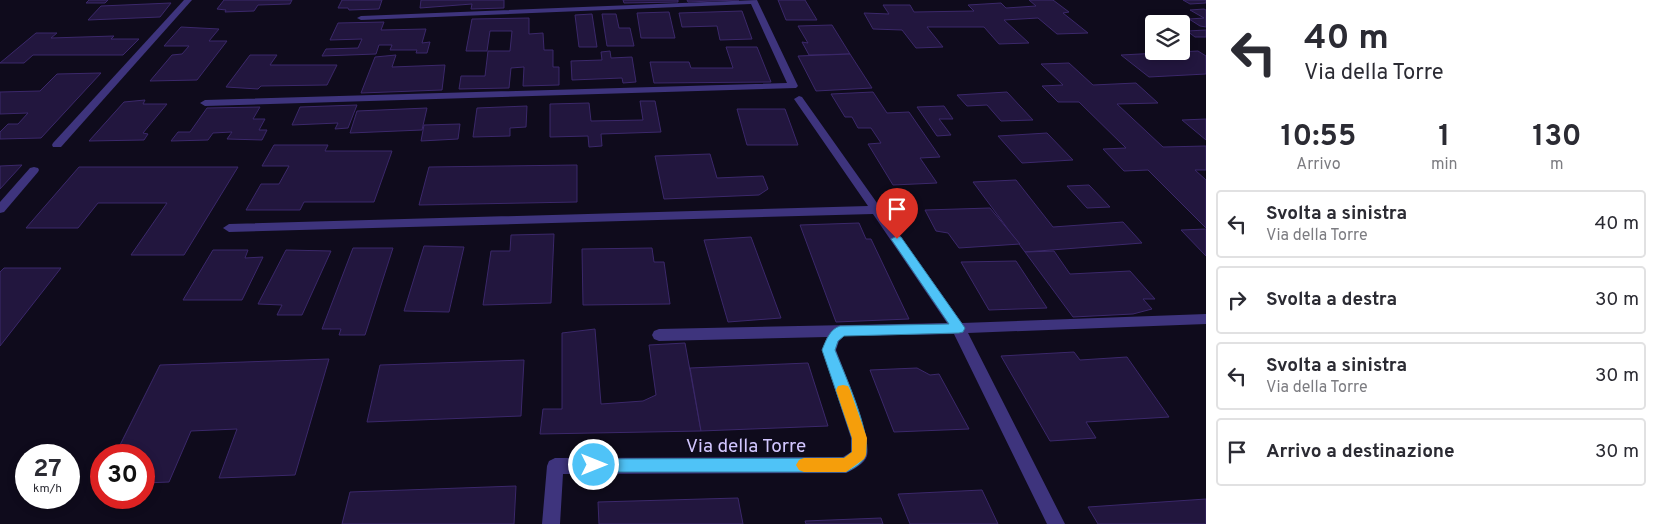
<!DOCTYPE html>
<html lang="it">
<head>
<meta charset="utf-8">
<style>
  body { margin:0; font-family:Overpass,sans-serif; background:#f2f2f3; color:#2b2b33; height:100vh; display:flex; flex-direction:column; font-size:19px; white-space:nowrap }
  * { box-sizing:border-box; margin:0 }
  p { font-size:16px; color:#7c7c81 }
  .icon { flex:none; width:28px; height:28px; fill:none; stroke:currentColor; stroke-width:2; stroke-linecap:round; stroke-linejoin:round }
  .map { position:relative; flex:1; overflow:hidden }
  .sheet { display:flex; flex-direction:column; background:#fff; width:450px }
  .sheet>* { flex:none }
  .hud { background:#fff; color:#2b2b33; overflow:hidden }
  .buttons { position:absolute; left:1145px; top:15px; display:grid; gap:10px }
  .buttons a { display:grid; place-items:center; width:45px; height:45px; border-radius:5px; background:#fff; box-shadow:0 2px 8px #0003; font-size:25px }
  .speed { position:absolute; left:15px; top:444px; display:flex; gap:10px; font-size:25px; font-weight:700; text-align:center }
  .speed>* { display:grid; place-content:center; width:65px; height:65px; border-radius:50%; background:#fff; box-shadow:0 2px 8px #0003; line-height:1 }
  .speed small { font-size:12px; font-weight:400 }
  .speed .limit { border:8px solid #d22; background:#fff; color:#111 }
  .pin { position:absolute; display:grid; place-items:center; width:42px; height:42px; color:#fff; margin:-51px -21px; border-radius:50% 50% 50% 0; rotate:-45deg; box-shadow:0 0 5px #0007 }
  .pin .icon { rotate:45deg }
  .me { position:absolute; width:55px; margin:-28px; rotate:90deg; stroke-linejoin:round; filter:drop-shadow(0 0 4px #0008) }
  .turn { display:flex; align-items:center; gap:18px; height:105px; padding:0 15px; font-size:22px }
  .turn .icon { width:65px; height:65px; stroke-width:2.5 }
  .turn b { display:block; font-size:35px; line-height:42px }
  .eta { display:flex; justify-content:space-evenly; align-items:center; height:85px; text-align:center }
  .eta b { font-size:30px; font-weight:700; line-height:35px }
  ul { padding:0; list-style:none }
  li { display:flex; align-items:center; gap:15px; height:68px; margin:0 10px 8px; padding:0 5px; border:2px solid #e1e1e2; border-radius:5px }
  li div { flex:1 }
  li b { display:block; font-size:19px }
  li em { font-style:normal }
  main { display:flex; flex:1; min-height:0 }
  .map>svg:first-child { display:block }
  .building { fill:#22163e; stroke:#3b286a }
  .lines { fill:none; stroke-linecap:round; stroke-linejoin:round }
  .minor { fill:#3e347d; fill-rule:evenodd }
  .route { fill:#4fc3f7; stroke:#337fa1 }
  .slow { fill:#f59e0b }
  .labels { text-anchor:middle; stroke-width:4; stroke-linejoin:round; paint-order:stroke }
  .near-street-label { font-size:19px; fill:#d2c6ff; stroke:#0f0b1c }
</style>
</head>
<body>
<main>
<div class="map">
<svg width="1206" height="524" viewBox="0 0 1206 524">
  <rect width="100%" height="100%" fill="#0f0b1c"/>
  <g class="building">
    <path d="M89,0H108L105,3H86Z"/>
    <path d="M224,0H292L290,4L258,5L254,11L225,12L226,10L217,9Z"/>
    <path d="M342,0H382L379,9L349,10L348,8H338Z"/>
    <path d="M421,0H504V8L471,9L472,4L420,8Z"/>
    <path d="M623,0H678V2L624,3Z"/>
    <path d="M687,0H739L688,2Z"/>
    <path d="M778,0H805L817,20H786Z"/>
    <path d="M1029,0H1053L1069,12L1063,13L1088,33L1057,34L1038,18L1004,20L1029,43L999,44L984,27H927L943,47L916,48L902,30L873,29L864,13L889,14L883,5H910L914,12L974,11L968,5L1001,3L1006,8L1036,6Z"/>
    <path d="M1183,0H1206V3L1190,4Z"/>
    <path d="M171,3L160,17L88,20L101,6Z"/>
    <path d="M1204,9L1206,10V27L1200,26L1189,19L1204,18L1190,10Z"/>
    <path d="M742,11L752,39L720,40L717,26L682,27L679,13Z"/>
    <path d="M669,12L675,38H641L637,13Z"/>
    <path d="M592,14L597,47H579L575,15Z"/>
    <path d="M602,14H616L619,28H630L634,46H607Z"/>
    <path d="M529,18V34L543,33L544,50H553V67H559V85L523,86L524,67L511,68L509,88L459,89L461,76H485L488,51H510L512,31H490L487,51H466L472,19Z"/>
    <path d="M384,22L381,30L426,29L422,43L430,42L427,53H416L417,50H390L392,45H379L376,54L322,56L326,49L358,48L362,39L330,40L338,23Z"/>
    <path d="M832,25L850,54L809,55L802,42L808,43L798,26Z"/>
    <path d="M181,27L219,29L209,41H227L197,80L150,81L172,55L182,54L189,46H164Z"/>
    <path d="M1206,30V37H1195L1187,31Z"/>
    <path d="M36,33H57L51,38L114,36L111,39H139L123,55H33L24,63H0Z"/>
    <path d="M726,47H757L771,82L654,83L650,62H689L691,68H733Z"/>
    <path d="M610,51L611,58L632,57L636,82L623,83L622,78L572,80L571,61L602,60L601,52Z"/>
    <path d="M1198,51L1206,56V74L1149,77L1121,55Z"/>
    <path d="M850,54L872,88L816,91L798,56Z"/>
    <path d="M250,55H277L270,65H337L327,85L261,86L258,89L226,87Z"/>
    <path d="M396,55L392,67L445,65L442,90L361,93L375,57Z"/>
    <path d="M1069,63L1093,85L1136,83L1158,103L1117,104L1163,147L1206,146V170H1195L1206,180V228L1148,170L1124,171L1103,149L1126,148L1079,102H1058L1042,86L1063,85L1041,64Z"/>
    <path d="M101,73L41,138L0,139V132L8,124H18L28,113L0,114V92L40,91L57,74Z"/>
    <path d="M873,92L887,113L909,112L940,157L920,158L937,183L893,185L868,144L881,143L871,128H858L852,117H845L831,94Z"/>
    <path d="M1007,92L1033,120L1001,121L987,105L967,106L957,95Z"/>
    <path d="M145,100L143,104H167L143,133L148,134L144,140L89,141L124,102Z"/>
    <path d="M640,101H655L661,132L601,134L602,146L589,147L588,136L550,137V104L589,103L591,121L643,120Z"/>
    <path d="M357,105L348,128L335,129L338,123L292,125L300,107Z"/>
    <path d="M527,106L526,127L510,128V136L473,137L477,108Z"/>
    <path d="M944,106L953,119H939L951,135L937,136L917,107Z"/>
    <path d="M260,107L253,119H265L259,130H267L262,140L227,139L232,132L213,133L208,140L171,141L178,132H190L207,108Z"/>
    <path d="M427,108L422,130L350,133L357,111Z"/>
    <path d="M737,109H785L798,145H747Z"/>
    <path d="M1206,119V140L1182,120Z"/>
    <path d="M460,124L458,139L421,141L424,125Z"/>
    <path d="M1047,133L1073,160L1022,163L998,136Z"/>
    <path d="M274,145H328L325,151H392L374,202H304L300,210H246L261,184H279L289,166H262Z"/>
    <path d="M710,154L717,178L763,176L768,189L759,195L664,199L655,156Z"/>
    <path d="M22,165L0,189V166Z"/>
    <path d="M577,165V202L419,205L429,167Z"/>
    <path d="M79,167H238L184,255H131L167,203H98L78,228H26Z"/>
    <path d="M1016,180L1053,227L1123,222L1142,243L1025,252L973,182Z"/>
    <path d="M1089,185L1110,207L1087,208L1067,186Z"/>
    <path d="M990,208L1020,244L959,248L948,233L936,231L925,210Z"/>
    <path d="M859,223L866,239H871L909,319L836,322L800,225Z"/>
    <path d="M1206,229V256L1181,230Z"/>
    <path d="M554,234L551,303L483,305L491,251H510L511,235Z"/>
    <path d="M751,237L781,318L728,322L704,240Z"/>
    <path d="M424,246L464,247L449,312L404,311Z"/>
    <path d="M353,248H393L365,335H339L341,329H322Z"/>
    <path d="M652,248L654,262H664L670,304L583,305L582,249Z"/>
    <path d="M213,250H248L245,258L263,257L242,300H183Z"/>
    <path d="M286,250L331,251L302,315H277L282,305L258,304Z"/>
    <path d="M1054,251L1070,274L1130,271L1155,299H1143L1152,309L1133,314L1073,317L1025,252Z"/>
    <path d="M1016,261L1047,308L989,310L961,262Z"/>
    <path d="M4,268H61L0,346V272Z"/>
    <path d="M595,329L601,404L643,401L656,395L649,345L685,343L701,431L540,434L543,409H562V333Z"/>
    <path d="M1074,352L1080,360L1127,357L1169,417L1086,422L1096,438L1050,441L1001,356Z"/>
    <path d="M329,359L295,475L219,478L237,429L191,431L169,482L144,483V455H115L160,365Z"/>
    <path d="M524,360L521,416L367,422L380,365Z"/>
    <path d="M808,363L828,426L701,431L690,368Z"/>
    <path d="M917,368L930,375L939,374L969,429L894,432L870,370Z"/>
    <path d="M516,486L514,524H342L350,492Z"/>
    <path d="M982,490L998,524H910L898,494Z"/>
    <path d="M738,498L743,524H599L598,502Z"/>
    <path d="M1206,499V524H1098L1088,507Z"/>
    <path d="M881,518L883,524H806L805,521Z"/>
  </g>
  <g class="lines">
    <g class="minor">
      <path d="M184,0H192L61,147H53L52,145L53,143Z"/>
      <path d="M757,0L798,86L796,88L205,106L200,103L205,100L787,83L751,4L361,20L357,18L361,16Z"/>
      <path d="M799,96L802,97L962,323L1206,314V324L968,333L1065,524H1047L954,334L844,336L839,341L836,350C844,372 872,435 867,456C865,463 853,470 846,473L563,474L560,524H542L547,466L549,461L555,458L843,457L851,452V438L822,350L827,337L659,341L654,339L652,335L654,331L659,329L947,323L873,214L229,232L223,228L229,224L868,206L794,99Z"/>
      <path d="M34,167L38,168L39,170L38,172L4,212L0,213V202L30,168Z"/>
    </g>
  </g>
  <path class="route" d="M897,236L901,237L965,328L963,332L959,333L844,336L838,341L835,350C844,373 871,432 866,454C865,462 853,469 846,472H594L588,470L586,465L588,461L594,459L844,458L852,452V438L822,350C826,340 830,329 840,326L949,324L891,239Z"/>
  <path class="slow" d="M843,385L848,386L850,390L867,438L866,455L864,459L846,472H804L799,470L796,465L799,460L804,458H844L852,452V438L836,390L838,386Z"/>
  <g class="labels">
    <g class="near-street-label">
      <text x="746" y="452">Via della Torre</text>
    </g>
  </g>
</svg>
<div class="buttons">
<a><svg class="icon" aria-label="layers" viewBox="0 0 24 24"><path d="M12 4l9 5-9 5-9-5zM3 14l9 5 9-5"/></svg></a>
</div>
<div class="speed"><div>27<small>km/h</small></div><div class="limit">30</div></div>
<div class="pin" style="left:897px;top:239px;background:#d93025"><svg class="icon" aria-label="arrive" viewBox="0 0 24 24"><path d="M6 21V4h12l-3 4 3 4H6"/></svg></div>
<svg class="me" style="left:594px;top:465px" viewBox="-20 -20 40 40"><circle r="17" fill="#4fc3f7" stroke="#fff" stroke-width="3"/><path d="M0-11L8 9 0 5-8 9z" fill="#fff"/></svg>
</div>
<section class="sheet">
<div class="hud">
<div class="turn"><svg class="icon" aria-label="left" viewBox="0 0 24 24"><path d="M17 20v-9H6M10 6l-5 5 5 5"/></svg><div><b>40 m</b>Via della Torre</div></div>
</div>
<div class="eta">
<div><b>10:55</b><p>Arrivo</p></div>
<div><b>1</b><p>min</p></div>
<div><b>130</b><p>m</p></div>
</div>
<ul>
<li><svg class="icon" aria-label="left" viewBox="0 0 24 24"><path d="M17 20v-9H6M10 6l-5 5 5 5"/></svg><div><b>Svolta a sinistra</b><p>Via della Torre</p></div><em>40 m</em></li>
<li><svg class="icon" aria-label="right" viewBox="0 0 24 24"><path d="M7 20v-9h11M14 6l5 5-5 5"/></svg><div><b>Svolta a destra</b></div><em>30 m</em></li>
<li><svg class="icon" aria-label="left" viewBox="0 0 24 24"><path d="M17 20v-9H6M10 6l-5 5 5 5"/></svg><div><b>Svolta a sinistra</b><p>Via della Torre</p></div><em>30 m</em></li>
<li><svg class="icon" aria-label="arrive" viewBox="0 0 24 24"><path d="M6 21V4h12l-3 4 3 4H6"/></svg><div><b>Arrivo a destinazione</b></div><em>30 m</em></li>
</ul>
</section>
</main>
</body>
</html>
